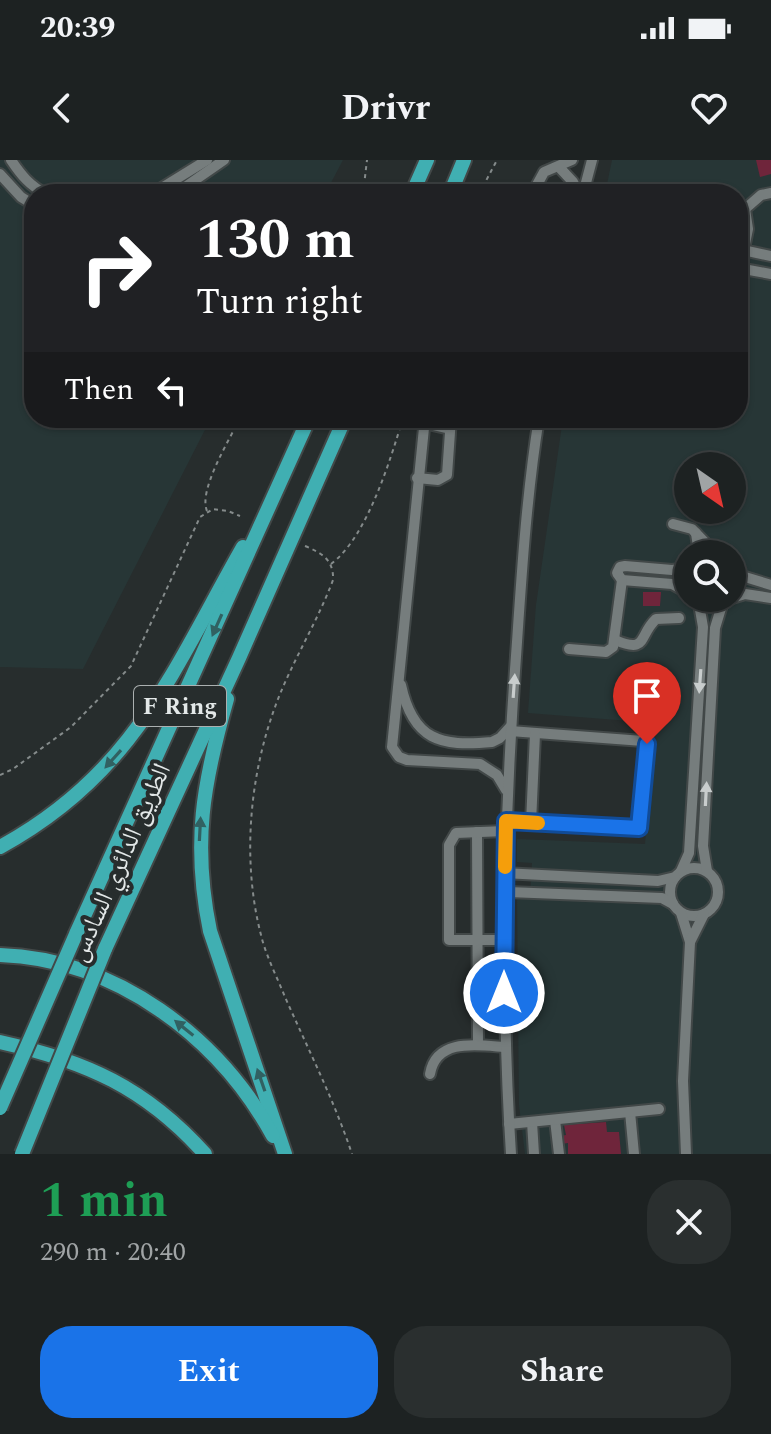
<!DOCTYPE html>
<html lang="en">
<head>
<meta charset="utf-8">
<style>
  body { margin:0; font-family:Spectral,"Noto Naskh Arabic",serif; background:#2a2f2f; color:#f1f3f6; height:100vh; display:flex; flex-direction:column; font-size:30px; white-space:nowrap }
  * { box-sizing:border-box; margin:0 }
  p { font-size:26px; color:#a0a4a5 }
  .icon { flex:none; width:44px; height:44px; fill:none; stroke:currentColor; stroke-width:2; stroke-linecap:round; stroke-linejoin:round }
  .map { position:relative; height:994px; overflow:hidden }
  .details { display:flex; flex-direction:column; background:#1d2222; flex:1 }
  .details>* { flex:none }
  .hud { position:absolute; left:24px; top:24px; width:724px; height:244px; border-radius:32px; box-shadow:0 2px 6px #0004,0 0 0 2px #3b3f40; background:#202124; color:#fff; overflow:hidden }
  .needle { width:52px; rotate:146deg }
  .controls { position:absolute; left:674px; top:292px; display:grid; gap:16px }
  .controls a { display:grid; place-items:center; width:72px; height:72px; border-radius:50%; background:#1d2222; box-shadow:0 2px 6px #0004,0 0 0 2px #3b3f40; font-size:40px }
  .pin { position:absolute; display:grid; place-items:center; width:68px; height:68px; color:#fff; margin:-82px -34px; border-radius:50% 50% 50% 0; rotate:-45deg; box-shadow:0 0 8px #0007 }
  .pin .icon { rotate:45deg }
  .me { position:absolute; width:88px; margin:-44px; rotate:0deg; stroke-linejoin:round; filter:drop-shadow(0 0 6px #0008) }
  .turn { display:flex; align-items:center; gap:28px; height:168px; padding:0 40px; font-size:36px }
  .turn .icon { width:104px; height:104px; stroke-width:2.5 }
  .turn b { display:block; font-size:56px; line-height:68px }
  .then { display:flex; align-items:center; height:76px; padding:0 40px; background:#0003; gap:16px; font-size:30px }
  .round { display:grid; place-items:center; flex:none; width:84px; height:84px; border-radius:32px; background:#2a2f2f }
  .head { display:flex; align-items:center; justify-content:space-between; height:136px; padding:0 40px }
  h1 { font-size:48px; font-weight:700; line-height:60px; color:#1e9e55 }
  .button { display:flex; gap:16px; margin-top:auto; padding:16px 40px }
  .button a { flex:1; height:92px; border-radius:32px; background:#1a73e8; color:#fff; font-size:32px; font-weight:700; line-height:92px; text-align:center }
  .button a+a { background:#2a2f2f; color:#f1f3f6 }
  .status { display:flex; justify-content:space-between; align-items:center; height:56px; padding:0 40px; background:#1d2222; direction:ltr }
  .status svg { height:22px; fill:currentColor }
  header { display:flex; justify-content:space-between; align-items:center; height:104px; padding:0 40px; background:#1d2222; font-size:36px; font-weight:700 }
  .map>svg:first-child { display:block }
  .built { fill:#273636; fill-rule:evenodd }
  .building { fill:#6f253b }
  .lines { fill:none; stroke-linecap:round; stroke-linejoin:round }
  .minor-casing { stroke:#424848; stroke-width:14 }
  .highway-casing { stroke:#424848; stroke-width:18 }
  .path { stroke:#858b8b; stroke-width:2; stroke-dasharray:4 4; stroke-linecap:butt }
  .minor { stroke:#767d7d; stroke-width:10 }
  .highway { stroke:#40afb2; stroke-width:14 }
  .highway-bridge-casing { stroke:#424848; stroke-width:18; stroke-linecap:butt }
  .highway-bridge { stroke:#40afb2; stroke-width:14 }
  .oneway { fill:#316162 }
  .oneway2 { fill:#c8cdcd }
  .route-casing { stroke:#114b97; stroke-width:20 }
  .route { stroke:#1a73e8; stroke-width:14 }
  .slow { stroke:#f59e0b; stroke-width:14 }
  .labels { text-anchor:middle; stroke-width:8; stroke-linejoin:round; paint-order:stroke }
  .shield { fill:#272d2d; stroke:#abb0b0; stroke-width:2 }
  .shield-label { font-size:24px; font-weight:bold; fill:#e3e8e8 }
  .street-label { font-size:26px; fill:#e3e8e8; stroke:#272d2d }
</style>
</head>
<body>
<div class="status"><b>20:39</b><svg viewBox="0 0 49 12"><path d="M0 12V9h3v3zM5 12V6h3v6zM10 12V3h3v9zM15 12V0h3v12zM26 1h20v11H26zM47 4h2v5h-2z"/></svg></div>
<header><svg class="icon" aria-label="back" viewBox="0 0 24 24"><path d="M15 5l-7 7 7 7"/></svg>Drivr<svg class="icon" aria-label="heart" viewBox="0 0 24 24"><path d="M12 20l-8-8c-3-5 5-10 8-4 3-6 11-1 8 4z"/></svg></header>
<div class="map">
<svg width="771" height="994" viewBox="0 0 771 994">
  <rect width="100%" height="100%" fill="#272d2d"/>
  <g class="built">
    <path d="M0,0H343L325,34H34V258H211L83,509L0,507Z"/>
    <path d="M612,0H771V994H525L519,945L517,736L530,737L532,703L517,702V679L645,684L655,563L528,553L536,445L563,258H738V34H605ZM688,306H732V350H688ZM688,394H732V438H688Z"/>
  </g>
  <g class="building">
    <path d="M756,0H771V14L760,17Z"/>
    <path d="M643,432H661L660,446H643Z"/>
    <path d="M606,962L607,972H619L621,994H568V983L561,984V976L566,975L564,965Z"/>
  </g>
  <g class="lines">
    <defs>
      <g id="minor">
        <path d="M11,0C21,15 30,26 46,34"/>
        <path d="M559,7L573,22L579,34"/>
        <path d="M0,14L21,37L34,45"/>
        <path d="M152,34L207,0"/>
        <path d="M175,34L224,0"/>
        <path d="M532,34L544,12L572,0"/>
        <path d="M583,34L592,0"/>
        <path d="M738,89L771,96"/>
        <path d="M738,108L771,114"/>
        <path d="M740,108L748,69L745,49L761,35L771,33"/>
        <path d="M425,258L392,587L399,597L407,600L480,604L497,615L506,630"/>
        <path d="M424,263L450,269"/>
        <path d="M417,318L438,320L447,315L451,258"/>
        <path d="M673,364L692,369L716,394"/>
        <path d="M696,373L699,394"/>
        <path d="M688,408L672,410L625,406L620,407L617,413L622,420L672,424L688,433"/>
        <path d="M733,410L745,417L771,425"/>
        <path d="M732,438L745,434L771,438"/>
        <path d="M697,442C709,450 721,448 731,438"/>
        <path d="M615,480C648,494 638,476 656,459L679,458"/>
        <path d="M569,489L606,492L613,487L622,420"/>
        <path d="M401,525C413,580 440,587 492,582L500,578L510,567"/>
        <path d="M506,661L639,668L647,588L643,581L510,571"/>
        <path d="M531,663L535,574"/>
        <path d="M477,672L478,885"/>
        <circle cx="694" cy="732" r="24"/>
        <path d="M681,711L689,693L703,467L699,444"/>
        <path d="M707,711L703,686L715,468L722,445"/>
        <path d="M505,713L658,721L675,717"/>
        <path d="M505,732L662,738L673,744"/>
        <path d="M681,753L690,782L683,921L686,994"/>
        <path d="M505,780H449V685L456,673L505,671"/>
        <path d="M690,782L704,754"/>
        <path d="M430,914C436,878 477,885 504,887"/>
        <path d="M630,952L634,994"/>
        <path d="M555,960L559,994"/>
        <path d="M532,962L534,994"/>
        <path d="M509,964L659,949"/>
        <path d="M511,994C500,823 504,653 517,482C522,408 527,332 539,258"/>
      </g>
      <g id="highway">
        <path d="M412,34L427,0"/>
        <path d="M450,34L464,0"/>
        <path d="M227,539C203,623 192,684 210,771L285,994"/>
        <path d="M0,687C134,614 172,512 243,387"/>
        <path d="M76,774L309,258"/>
        <path d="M105,789L239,498L345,258"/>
        <path d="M0,795C116,799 219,877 273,976"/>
        <path d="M0,882C86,901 146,928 205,994"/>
      </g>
    </defs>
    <use href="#minor" class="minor-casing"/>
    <use href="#highway" class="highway-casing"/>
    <g class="path">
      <path d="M363,34L367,0"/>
      <path d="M479,34L497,0"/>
      <path d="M207,351C198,330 230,279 240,258"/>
      <path d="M305,386C322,393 334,400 333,420C317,463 291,503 275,547C249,618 242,702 261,775C266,796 277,817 285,837C308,889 334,940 352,994"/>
      <path d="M331,404C367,377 390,301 403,258"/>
      <path d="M0,615L13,609L71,567L131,506L200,357L213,349L228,351L240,356"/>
    </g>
    <use href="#minor" class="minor"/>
    <use href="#highway" class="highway"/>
    <defs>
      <g id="highway-bridge">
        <path d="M0,948L76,774"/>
        <path d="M22,994L105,789"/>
      </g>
    </defs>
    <use href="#highway-bridge" class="highway-bridge-casing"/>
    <use href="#highway-bridge" class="highway-bridge"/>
  </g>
  <defs><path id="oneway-solid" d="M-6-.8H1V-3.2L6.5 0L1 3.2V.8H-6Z" transform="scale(2)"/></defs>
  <g class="oneway">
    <use href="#oneway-solid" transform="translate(217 465) rotate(114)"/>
    <use href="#oneway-solid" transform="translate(113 599) rotate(132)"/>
    <use href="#oneway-solid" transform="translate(200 669) rotate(-87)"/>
    <use href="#oneway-solid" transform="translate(184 868) rotate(-141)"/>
    <use href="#oneway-solid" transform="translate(261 920) rotate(-109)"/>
  </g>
  <g class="oneway2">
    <use href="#oneway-solid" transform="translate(700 521) rotate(94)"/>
    <use href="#oneway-solid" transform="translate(514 526) rotate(-86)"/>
    <use href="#oneway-solid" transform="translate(706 634) rotate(-87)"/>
  </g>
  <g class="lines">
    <defs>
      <path id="route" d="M504,833L506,661L639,668L647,584"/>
    </defs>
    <use href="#route" class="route-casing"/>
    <use href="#route" class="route"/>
    <path class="slow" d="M505,707L506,661L538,663"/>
  </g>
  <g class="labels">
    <rect class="shield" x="134" y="526" width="92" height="40" rx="6"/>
    <g class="shield-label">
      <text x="180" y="554">F Ring</text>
    </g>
    <g class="street-label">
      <text transform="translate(119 702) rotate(-66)" y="9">الطريق الدائري السادس</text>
    </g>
  </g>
</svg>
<div class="controls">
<a><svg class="needle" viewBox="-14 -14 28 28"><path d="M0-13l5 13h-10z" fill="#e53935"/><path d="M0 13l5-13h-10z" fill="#a0a4a5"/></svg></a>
<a><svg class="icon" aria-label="search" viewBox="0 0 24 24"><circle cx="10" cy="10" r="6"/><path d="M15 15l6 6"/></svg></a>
</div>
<div class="pin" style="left:647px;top:584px;background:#d93025"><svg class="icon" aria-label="arrive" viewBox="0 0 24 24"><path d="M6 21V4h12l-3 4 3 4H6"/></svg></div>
<svg class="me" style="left:504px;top:833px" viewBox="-20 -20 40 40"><circle r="17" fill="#1a73e8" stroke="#fff" stroke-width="3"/><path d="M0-11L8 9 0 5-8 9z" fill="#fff"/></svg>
<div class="hud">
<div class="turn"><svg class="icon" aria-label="right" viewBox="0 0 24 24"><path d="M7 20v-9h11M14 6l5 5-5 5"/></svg><div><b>130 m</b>Turn right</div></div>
<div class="then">Then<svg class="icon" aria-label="left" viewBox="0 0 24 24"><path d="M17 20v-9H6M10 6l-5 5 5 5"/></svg></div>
</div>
</div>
<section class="details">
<div class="head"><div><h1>1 min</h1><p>290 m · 20:40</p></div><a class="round"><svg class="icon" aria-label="close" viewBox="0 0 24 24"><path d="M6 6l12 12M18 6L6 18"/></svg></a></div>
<div class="button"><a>Exit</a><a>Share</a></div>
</section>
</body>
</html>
